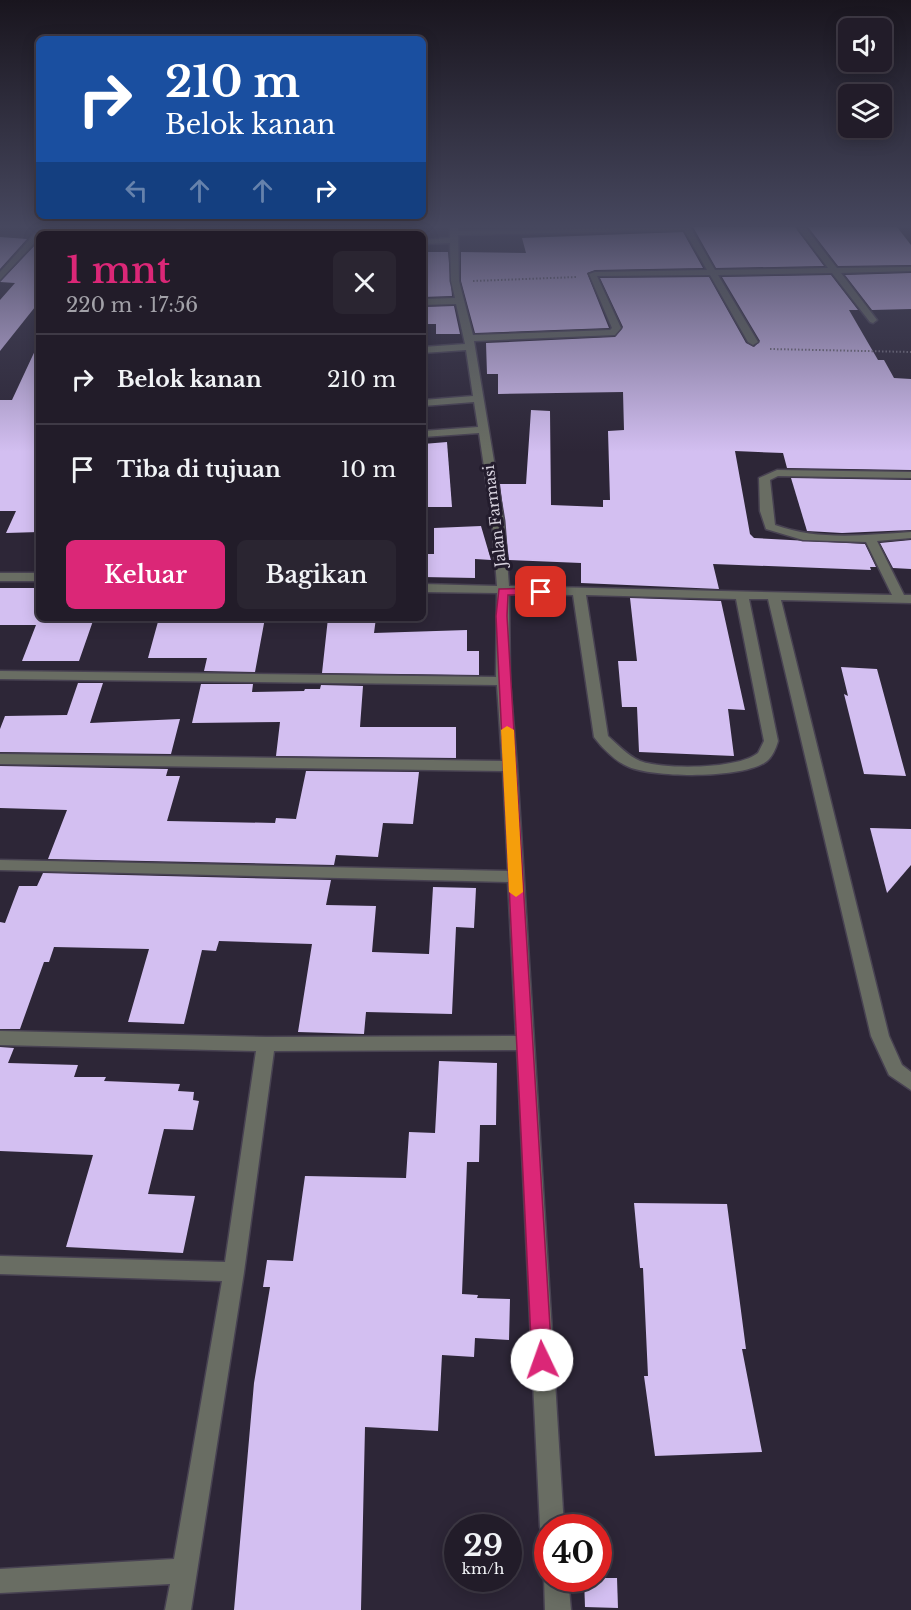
<!DOCTYPE html>
<html lang="id">
<head>
<meta charset="utf-8">
<style>
  body { margin:0; font-family:"Libre Baskerville",serif; background:#2a2531; color:#f1f3f6; height:100vh; display:flex; flex-direction:column; font-size:22px; white-space:nowrap }
  * { box-sizing:border-box; margin:0 }
  p { font-size:20px; color:#a2a1a8 }
  .icon { flex:none; width:33px; height:33px; fill:none; stroke:currentColor; stroke-width:2; stroke-linecap:round; stroke-linejoin:round }
  .map { position:relative; flex:1; overflow:hidden }
  .details { position:absolute; left:36px; top:231px; width:390px; height:390px; display:flex; flex-direction:column; background:#221c29; border-radius:9px; box-shadow:0 3px 15px #0003,0 0 0 2px #3f3a46 }
  .details>* { flex:none }
  .top-card { position:absolute; left:36px; top:36px; width:390px; height:183px; border-radius:9px; box-shadow:0 3px 15px #0003,0 0 0 2px #3f3a46; background:#1a4fa0; color:#fff; overflow:hidden }
  .tools { position:absolute; left:838px; top:18px; display:grid; gap:12px }
  .tools a { display:grid; place-items:center; width:54px; height:54px; border-radius:9px; background:#221c29; box-shadow:0 3px 15px #0003,0 0 0 2px #3f3a46; font-size:30px }
  .speed { position:absolute; left:444px; top:1514px; display:flex; gap:12px; font-size:30px; font-weight:700; text-align:center }
  .speed>* { display:grid; place-content:center; width:78px; height:78px; border-radius:50%; background:#221c29; box-shadow:0 3px 15px #0003,0 0 0 2px #3f3a46; line-height:1 }
  .speed small { font-size:15px; font-weight:400 }
  .speed .limit { border:9px solid #d22; background:#fff; color:#111 }
  .pin { position:absolute; display:grid; place-items:center; width:51px; height:51px; color:#fff; margin:-26px; border-radius:12px; box-shadow:0 3px 9px #0006 }
  .me { position:absolute; width:66px; margin:-33px; rotate:357deg; stroke-linejoin:round; filter:drop-shadow(0 0 4px #0008) }
  .turn { display:flex; align-items:center; gap:21px; height:126px; padding:0 30px; font-size:27px }
  .turn .icon { width:78px; height:78px; stroke-width:2.5 }
  .turn b { display:block; font-size:42px; line-height:51px }
  .lanes { display:flex; align-items:center; height:57px; padding:0 30px; background:#0003; justify-content:center; gap:30px; direction:ltr }
  .lanes .off { opacity:.35 }
  .round { display:grid; place-items:center; flex:none; width:63px; height:63px; border-radius:9px; background:#2a2531 }
  .summary { display:flex; align-items:center; justify-content:space-between; height:102px; padding:0 30px }
  h1 { font-size:36px; font-weight:600; line-height:45px; color:#db2777 }
  .action { display:flex; gap:12px; margin-top:auto; padding:12px 30px }
  .action a { flex:1; height:69px; border-radius:9px; background:#db2777; color:#fff; font-size:24px; font-weight:600; line-height:69px; text-align:center }
  .action a+a { background:#2a2531; color:#f1f3f6 }
  ul { padding:0; list-style:none }
  li { display:flex; align-items:center; gap:18px; height:90px; padding:0 30px; border-top:2px solid #3f3a46 }
  li div { flex:1 }
  li b { display:block; font-size:22px }
  li em { font-style:normal }
  .map>svg:first-child { display:block }
  .building { fill:#d3bff1 }
  .lines { fill:none; stroke-linecap:round; stroke-linejoin:round }
  .minor-casing { stroke:#484252; stroke-width:3 }
  .path { stroke:#777180; stroke-width:2; stroke-dasharray:1.5 2; stroke-linecap:butt }
  .minor { fill:#696d63; fill-rule:evenodd }
  .route { fill:#db2777; stroke:#8e194d; stroke-width:1.5 }
  .slow { fill:#f59e0b }
  .labels { text-anchor:middle; stroke-width:6; stroke-linejoin:round; paint-order:stroke }
  .street-label { font-size:15px; fill:#d7d2de; stroke:#231c2d }
</style>
</head>
<body>
<div class="map">
<svg width="911" height="1610" viewBox="0 0 911 1610">
  <rect width="100%" height="100%" fill="#2d2637"/>
  <g class="building">
    <path d="M693,227H795L824,266L716,268Z"/>
    <path d="M808,227H897L911,245V265L838,266Z"/>
    <path d="M683,232L703,268L595,270L587,273L609,328L475,333L461,281V252L526,253L522,238Z"/>
    <path d="M0,237L27,239L0,269Z"/>
    <path d="M39,241V302L0,351V300L15,283L0,282Z"/>
    <path d="M423,252H448L452,296L423,297Z"/>
    <path d="M911,273V309L872,310L845,275Z"/>
    <path d="M831,275L858,310H849L878,360H884L894,378L911,379V470L787,468L783,453L735,451L750,534L754,538L865,544L876,567H870L871,570L713,564L719,589L581,583V563L509,560L500,484H526L531,410L550,411L551,505L603,507V500H610L608,431L624,430L623,392L498,394V374H487L486,343L615,337L623,327L600,278L709,277L746,343L754,347L760,341L722,277Z"/>
    <path d="M454,306L460,334H436V324H423V307Z"/>
    <path d="M39,342V532L6,533L16,511H0V400H12Z"/>
    <path d="M447,442L452,507H424L423,444Z"/>
    <path d="M791,478L911,480V530L842,533L807,531Z"/>
    <path d="M481,526L491,560L475,559V578L423,577V554H434V528Z"/>
    <path d="M911,540V569L893,568L880,543Z"/>
    <path d="M0,588H39V619L94,618L79,661H22L36,625H0Z"/>
    <path d="M630,598L721,601L745,710L728,709L734,756L639,752L637,707H622L618,661H637Z"/>
    <path d="M159,618H265L255,672L204,671L207,658H148Z"/>
    <path d="M328,618H376L374,633L467,630V651H479V675L322,673Z"/>
    <path d="M841,667L877,669L906,776L864,774L844,694L848,696Z"/>
    <path d="M78,683H103L90,723L180,719L171,754L0,752V729L5,716L67,715Z"/>
    <path d="M201,684H253L252,692L304,691L305,689H320L321,685L363,686L360,727H456V758L276,756L280,722L192,723Z"/>
    <path d="M0,766L168,769L166,776H180L167,821L275,823L276,818L296,819L306,771L419,772L413,824L383,823L378,857L336,855L334,865L48,859L67,810L0,808Z"/>
    <path d="M870,828L911,829V865L887,893Z"/>
    <path d="M43,873L331,880L326,905L376,906L372,952L429,954L433,887L476,888L474,928L456,927L452,1014L366,1012L364,1034L298,1032L312,944L219,941L216,951L202,950L184,1024L128,1022L149,949L54,947L49,962H44L20,1029H0V922L5,923L19,886H37Z"/>
    <path d="M0,1047L14,1048L8,1063L78,1065L74,1077H106L104,1081L180,1084L178,1091L194,1092L193,1100L199,1101L193,1130L164,1129L148,1194L195,1196L183,1253L66,1247L93,1155L0,1151Z"/>
    <path d="M439,1061L497,1063L496,1125H480L479,1162H467L462,1294L478,1295L477,1298L510,1299L509,1340L475,1338L474,1357L442,1355L438,1431L365,1427L361,1610H234L254,1383L270,1287H263L267,1260L293,1261L305,1176L406,1178L409,1132L435,1133Z"/>
    <path d="M634,1203L727,1204L746,1349H742L762,1452L655,1456L644,1376H648L643,1268H640Z"/>
    <path d="M584,1578H617L618,1608L585,1607Z"/>
  </g>
  <g class="lines">
    <defs>
      <g id="minor">
        <path d="M41,227H49L43,234H39V238L0,280V272Z"/>
        <path d="M177,227H185L182,234H174Z"/>
        <path d="M450,227H458V231L690,227L715,270L828,268L797,227H805L837,268L911,267V271L841,273L877,320L873,323L870,322L832,273L718,275L758,342L753,345L748,342L710,275L597,276L621,328L615,335L474,341L504,521L509,586L892,595L866,542L803,540L766,529L760,511L759,478L777,470L911,472V478L778,476L770,480L775,525C819,541 865,535 911,532V538L877,541L904,595H911V603L781,600L889,1036L902,1065L911,1072V1090L889,1075L871,1036L768,599H749L778,741C776,748 773,756 767,761C745,779 655,778 629,767C616,762 602,748 594,737L573,595L509,594L510,681L517,766L564,1527H548V1537L543,1536L540,1527L517,1050L274,1051L244,1272L191,1610H165L170,1584L0,1593V1569L174,1559L222,1281L0,1274V1256L225,1262L256,1051L0,1045V1031L266,1037L516,1036L508,882L0,870V860L508,871L503,771L0,764V754L502,761L497,685L0,679V671L496,677L497,593L423,592V584L497,586L492,521L479,433L423,437V431L478,427L474,402L423,406V400L473,396L466,350L423,353V347L465,344L456,304L423,305V299L455,298L451,281L450,243L423,244V240L450,238ZM684,230L707,270L595,272L589,274L612,328L610,330L473,335L459,281L458,235ZM586,595L736,599L764,741L758,753C739,769 664,770 640,761C628,756 618,745 608,736Z"/>
        <rect x="0" y="573" width="39" height="8"/>
        <path d="M547,1569L548,1578H568L571,1610H545L544,1578Z"/>
      </g>
    </defs>
    <use href="#minor" class="minor-casing"/>
    <g class="path">
      <path d="M473,281L577,277"/>
      <path d="M770,349L911,352"/>
    </g>
    <use href="#minor" class="minor"/>
  </g>
  <linearGradient id="sky" x2="0" y2="1"><stop stop-color="#19151e"/><stop offset="0.5" stop-color="#46475e"/><stop offset="1" stop-color="#46475e" stop-opacity="0"/></linearGradient>
  <rect width="911" height="452" fill="url(#sky)"/>
  <path class="route" d="M541,588L545,589V594L508,595L507,616L552,1360L549,1367L542,1370L535,1367L532,1360L496,616L499,589Z"/>
  <path class="slow" d="M507,726L514,730L523,892L516,897L509,892L501,730Z"/>
  <g class="labels">
    <g class="street-label">
      <text transform="translate(495 516) rotate(-97)" y="5">Jalan Farmasi</text>
    </g>
  </g>
</svg>
<div class="tools">
<a><svg class="icon" aria-label="sound" viewBox="0 0 24 24"><path d="M4 9h4l5-4v14l-5-4H4zM17 9q2 3 0 6"/></svg></a>
<a><svg class="icon" aria-label="layers" viewBox="0 0 24 24"><path d="M12 4l9 5-9 5-9-5zM3 14l9 5 9-5"/></svg></a>
</div>
<div class="speed"><div>29<small>km/h</small></div><div class="limit">40</div></div>
<div class="pin" style="left:541px;top:592px;background:#d93025"><svg class="icon" aria-label="arrive" viewBox="0 0 24 24"><path d="M6 21V4h12l-3 4 3 4H6"/></svg></div>
<svg class="me" style="left:542px;top:1360px" viewBox="-20 -20 40 40"><circle r="19" fill="#fff"/><path d="M0-13L10 11 0 6-10 11z" fill="#db2777"/></svg>
<div class="top-card">
<div class="turn"><svg class="icon" aria-label="right" viewBox="0 0 24 24"><path d="M7 20v-9h11M14 6l5 5-5 5"/></svg><div><b>210 m</b>Belok kanan</div></div>
<div class="lanes"><svg class="icon off" aria-label="left" viewBox="0 0 24 24"><path d="M17 20v-9H6M10 6l-5 5 5 5"/></svg><svg class="icon off" aria-label="ahead" viewBox="0 0 24 24"><path d="M12 20V5M6 11l6-6 6 6"/></svg><svg class="icon off" aria-label="ahead" viewBox="0 0 24 24"><path d="M12 20V5M6 11l6-6 6 6"/></svg><svg class="icon" aria-label="right" viewBox="0 0 24 24"><path d="M7 20v-9h11M14 6l5 5-5 5"/></svg></div>
</div>
<section class="details">
<div class="summary"><div><h1>1 mnt</h1><p>220 m · 17:56</p></div><a class="round"><svg class="icon" aria-label="close" viewBox="0 0 24 24"><path d="M6 6l12 12M18 6L6 18"/></svg></a></div>
<ul>
<li><svg class="icon" aria-label="right" viewBox="0 0 24 24"><path d="M7 20v-9h11M14 6l5 5-5 5"/></svg><div><b>Belok kanan</b></div><em>210 m</em></li>
<li><svg class="icon" aria-label="arrive" viewBox="0 0 24 24"><path d="M6 21V4h12l-3 4 3 4H6"/></svg><div><b>Tiba di tujuan</b></div><em>10 m</em></li>
</ul>
<div class="action"><a>Keluar</a><a>Bagikan</a></div>
</section>
</div>
</body>
</html>
